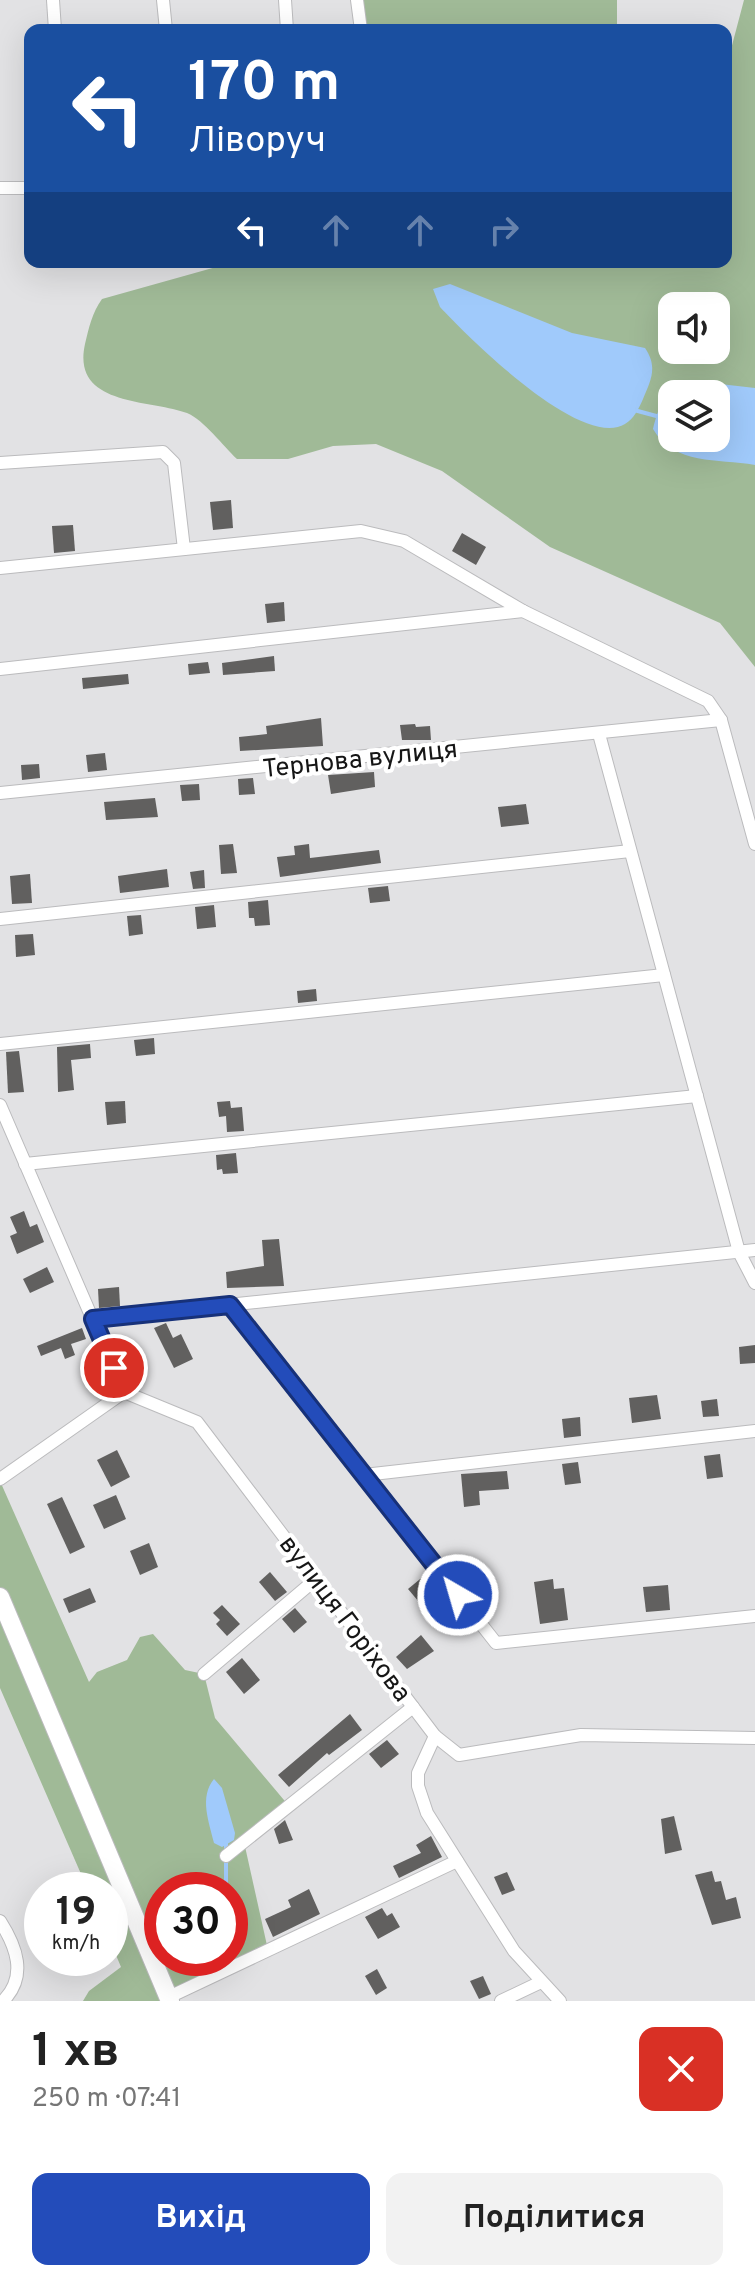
<!DOCTYPE html>
<html lang="uk">
<head>
<meta charset="utf-8">
<style>
  body { margin:0; font-family:Overpass,sans-serif; background:#f2f2f2; color:#222; height:100vh; display:flex; flex-direction:column; font-size:30px; white-space:nowrap }
  * { box-sizing:border-box; margin:0 }
  p { font-size:26px; color:#767676 }
  .icon { flex:none; width:44px; height:44px; fill:none; stroke:currentColor; stroke-width:2; stroke-linecap:round; stroke-linejoin:round }
  .map { position:relative; height:2001px; overflow:hidden }
  .side { display:flex; flex-direction:column; background:#fff; flex:1 }
  .side>* { flex:none }
  .top-card { position:absolute; left:24px; top:24px; width:708px; height:244px; border-radius:16px; box-shadow:0 8px 32px #0002; background:#1a4fa0; color:#fff; overflow:hidden }
  .fabs { position:absolute; left:658px; top:292px; display:grid; gap:16px }
  .fabs a { display:grid; place-items:center; width:72px; height:72px; border-radius:16px; background:#fff; box-shadow:0 8px 32px #0002; font-size:40px }
  .speed { position:absolute; left:24px; top:1872px; display:flex; gap:16px; font-size:40px; font-weight:700; text-align:center }
  .speed>* { display:grid; place-content:center; width:104px; height:104px; border-radius:50%; background:#fff; box-shadow:0 8px 32px #0002; line-height:1 }
  .speed small { font-size:20px; font-weight:400 }
  .speed .limit { border:12px solid #d22; background:#fff; color:#111 }
  .pin { position:absolute; display:grid; place-items:center; width:68px; height:68px; color:#fff; margin:-34px; border:4px solid #fff; border-radius:50%; box-shadow:0 2px 8px #0007 }
  .me { position:absolute; width:88px; margin:-44px; rotate:322deg; stroke-linejoin:round; filter:drop-shadow(0 0 6px #0008) }
  .turn { display:flex; align-items:center; gap:28px; height:168px; padding:0 32px; font-size:36px }
  .turn .icon { width:104px; height:104px; stroke-width:2.5 }
  .turn b { display:block; font-size:56px; line-height:68px }
  .lanes { display:flex; align-items:center; height:76px; padding:0 32px; background:#0003; justify-content:center; gap:40px; direction:ltr }
  .lanes .off { opacity:.35 }
  .round { display:grid; place-items:center; flex:none; width:84px; height:84px; border-radius:16px; background:#f2f2f2 }
  .summary { display:flex; align-items:center; justify-content:space-between; height:136px; padding:0 32px }
  h1 { font-size:48px; font-weight:700; line-height:60px }
  .button { display:flex; gap:16px; margin-top:auto; padding:16px 32px }
  .button a { flex:1; height:92px; border-radius:16px; background:#234cba; color:#fff; font-size:32px; font-weight:700; line-height:92px; text-align:center }
  .button a+a { background:#f2f2f2; color:#222 }
  .map>svg:first-child { display:block }
  .green { fill:#a0ba97; fill-rule:evenodd }
  .water { fill:#a0cafb; fill-rule:evenodd }
  .lines { fill:none; stroke-linecap:round; stroke-linejoin:round }
  .stream { stroke:#a0cafb; stroke-width:4 }
  .building { fill:#61605f }
  .minor-casing { stroke:#bbbbbd; stroke-width:14 }
  .secondary-casing { stroke:#bbbbbd; stroke-width:20 }
  .minor { stroke:#fff; stroke-width:12 }
  .secondary { stroke:#fff; stroke-width:18 }
  .route-casing { stroke:#173179; stroke-width:20 }
  .route { stroke:#234cba; stroke-width:14 }
  .labels { text-anchor:middle; stroke-width:8; stroke-linejoin:round; paint-order:stroke }
  .street-label { font-size:26px; fill:#161616; stroke:#fff }
</style>
</head>
<body>
<div class="map">
<svg width="755" height="2001" viewBox="0 0 755 2001">
  <rect width="100%" height="100%" fill="#e2e2e4"/>
  <g class="green">
    <path d="M357,0H617V30H361Z"/>
    <path d="M744,0H755V667L720,623L550,547L442,471L376,444L333,446L288,459H237C223,446 204,420 187,413C151,399 71,407 85,344C89,327 92,313 102,299L234,262H726V68ZM672,306H716V350H672ZM672,394H716V438H672Z"/>
    <path d="M0,1481L89,1682L97,1672L127,1660L140,1637L153,1634L185,1670L204,1674L215,1718L289,1806L244,1842L268,1950L170,2001H83L89,1991L121,1967L110,1941V1890H88L0,1688ZM162,1890H230V1958H162Z"/>
  </g>
  <g class="water">
    <path d="M450,284L572,333L645,348C658,367 651,380 643,399C639,408 634,419 625,424C581,450 469,338 440,307L433,289Z"/>
    <path d="M694,381L755,388V465C717,458 675,466 653,429C659,405 667,383 694,381ZM716,394V438H672V394Z"/>
    <path d="M214,1779L222,1788L235,1833L234,1840L222,1847L214,1843C209,1822 199,1797 214,1779Z"/>
  </g>
  <g class="lines">
    <g class="stream">
      <path d="M634,410L660,417"/>
      <path d="M226,1841V1890"/>
      <path d="M230,1924L234,1956"/>
    </g>
  </g>
  <g class="building">
    <path d="M231,500L233,528L213,530L210,502Z"/>
    <path d="M73,525L75,551L54,553L52,526Z"/>
    <path d="M462,533L486,547L476,565L452,551Z"/>
    <path d="M284,602L285,621L267,623L265,604Z"/>
    <path d="M274,656L275,671L223,675L222,663Z"/>
    <path d="M208,662L210,673L189,675L188,664Z"/>
    <path d="M128,674L129,684L83,689L82,678Z"/>
    <path d="M321,718L323,746L240,751L239,737L267,734L266,726Z"/>
    <path d="M415,724L416,727L430,726L431,740H402L400,725Z"/>
    <path d="M105,753L107,770L88,772L86,755Z"/>
    <path d="M39,764L40,778L22,780L21,765Z"/>
    <path d="M374,772L375,787L331,794L328,775Z"/>
    <path d="M253,778L255,794L239,795L238,779Z"/>
    <path d="M199,784L200,800L182,801L180,785Z"/>
    <path d="M155,798L158,817L106,820L104,802Z"/>
    <path d="M526,804L529,824L501,827L498,807Z"/>
    <path d="M233,844L237,873L221,874L219,845Z"/>
    <path d="M309,844L310,858L379,850L381,863L280,877L277,857L295,855L294,846Z"/>
    <path d="M167,869L169,887L120,893L118,876Z"/>
    <path d="M204,870L205,888L193,889L190,872Z"/>
    <path d="M30,874L32,903L12,904L10,876Z"/>
    <path d="M388,886L390,901L370,903L368,888Z"/>
    <path d="M268,900L270,925L255,926L254,918H249L248,902Z"/>
    <path d="M214,905L216,927L197,929L195,907Z"/>
    <path d="M141,915L143,934L129,936L127,916Z"/>
    <path d="M33,934L35,955L16,957L15,935Z"/>
    <path d="M316,989L317,1001L298,1003L297,991Z"/>
    <path d="M154,1038L155,1054L136,1056L134,1040Z"/>
    <path d="M90,1044L91,1058L71,1060L74,1090L58,1092L57,1047Z"/>
    <path d="M19,1051L24,1092L8,1093L6,1052Z"/>
    <path d="M125,1101L126,1123L107,1125L105,1102Z"/>
    <path d="M230,1101L231,1108L242,1107L244,1131L227,1132L226,1116L219,1117L217,1102Z"/>
    <path d="M236,1153L238,1173L223,1174L222,1169L217,1170L216,1155Z"/>
    <path d="M24,1211L30,1227L37,1224L44,1242L17,1254L10,1236L17,1233L10,1217Z"/>
    <path d="M279,1239L284,1286L227,1288L226,1272L264,1266L262,1240Z"/>
    <path d="M47,1267L54,1282L30,1293L23,1279Z"/>
    <path d="M119,1287L120,1306L99,1308L98,1289Z"/>
    <path d="M166,1323L173,1338L181,1334L193,1359L174,1368L154,1328Z"/>
    <path d="M82,1328L86,1339L71,1344L75,1355L65,1359L61,1348L41,1356L37,1346Z"/>
    <path d="M755,1345V1363L740,1364L739,1347Z"/>
    <path d="M657,1395L661,1419L632,1423L629,1398Z"/>
    <path d="M717,1399L719,1416L703,1417L701,1401Z"/>
    <path d="M580,1417L581,1436L564,1438L562,1419Z"/>
    <path d="M117,1450L130,1477L111,1487L97,1460Z"/>
    <path d="M720,1454L723,1477L707,1479L704,1456Z"/>
    <path d="M578,1462L581,1483L565,1485L562,1464Z"/>
    <path d="M507,1471L509,1489L479,1491L480,1505L464,1507L461,1474Z"/>
    <path d="M116,1495L126,1519L104,1529L93,1505Z"/>
    <path d="M62,1497L85,1547L70,1554L47,1504Z"/>
    <path d="M149,1543L158,1567L140,1575L130,1551Z"/>
    <path d="M270,1572L287,1592L275,1601L259,1582Z"/>
    <path d="M425,1575L435,1588L419,1602L408,1589Z"/>
    <path d="M553,1579L554,1589L564,1588L568,1620L540,1624L534,1582Z"/>
    <path d="M668,1585L670,1610L646,1612L643,1587Z"/>
    <path d="M90,1588L96,1602L69,1613L63,1599Z"/>
    <path d="M222,1605L240,1624L227,1636L216,1624L220,1620L213,1613Z"/>
    <path d="M295,1608L307,1622L294,1633L282,1619Z"/>
    <path d="M421,1635L434,1651L407,1669L396,1657Z"/>
    <path d="M242,1658L260,1680L244,1694L226,1672Z"/>
    <path d="M350,1714L362,1730L329,1755L327,1753L289,1787L278,1775Z"/>
    <path d="M387,1740L399,1754L381,1768L369,1754Z"/>
    <path d="M674,1816L682,1850L665,1854L661,1819Z"/>
    <path d="M285,1820L293,1840L279,1844L274,1829Z"/>
    <path d="M431,1836L442,1857L399,1878L393,1866L421,1853L416,1845Z"/>
    <path d="M712,1871L715,1882L721,1881L726,1900L736,1897L741,1918L712,1925L695,1875Z"/>
    <path d="M507,1872L515,1890L502,1895L494,1877Z"/>
    <path d="M309,1889L320,1914L273,1937L265,1919L291,1907L288,1900Z"/>
    <path d="M382,1908L387,1916L392,1913L400,1927L378,1939L365,1917Z"/>
    <path d="M377,1969L387,1988L376,1995L365,1976Z"/>
    <path d="M483,1976L491,1994L479,1999L470,1981Z"/>
  </g>
  <g class="lines">
    <defs>
      <g id="minor">
        <path d="M53,0L55,30"/>
        <path d="M163,0L166,30"/>
        <path d="M285,0L287,30"/>
        <path d="M357,0L361,30"/>
        <path d="M0,188H30"/>
        <path d="M0,463L163,452L174,463L184,549"/>
        <path d="M0,568L361,531L404,541L523,611L708,701L721,720L755,844"/>
        <path d="M0,669L523,611"/>
        <path d="M599,734L739,1252L755,1283"/>
        <path d="M0,793L721,720"/>
        <path d="M0,919L630,851"/>
        <path d="M0,1044L664,975"/>
        <path d="M0,1105L124,1392"/>
        <path d="M25,1164L697,1096"/>
        <path d="M230,1305L496,1643L755,1616"/>
        <path d="M93,1319L755,1250"/>
        <path d="M364,1475L755,1431"/>
        <path d="M0,1479L124,1392L197,1422L435,1736L459,1755L581,1735L755,1738"/>
        <path d="M204,1674L316,1579"/>
        <path d="M435,1736L418,1773V1786L427,1813L514,1951L560,2001"/>
        <path d="M226,1856L413,1707"/>
        <path d="M0,1921C16,1946 28,1976 3,2001"/>
        <path d="M169,1997L457,1861"/>
        <path d="M501,2001L541,1982"/>
      </g>
      <path id="secondary" d="M0,1597L170,2001"/>
    </defs>
    <use href="#minor" class="minor-casing"/>
    <use href="#secondary" class="secondary-casing"/>
    <use href="#minor" class="minor"/>
    <use href="#secondary" class="secondary"/>
  </g>
  <g class="lines">
    <defs>
      <path id="route" d="M114,1368L93,1319L230,1305L458,1595"/>
    </defs>
    <use href="#route" class="route-casing"/>
    <use href="#route" class="route"/>
  </g>
  <g class="labels">
    <g class="street-label">
      <text transform="translate(360 758) rotate(-6)" y="9">Тернова вулиця</text>
      <text transform="translate(346 1618) rotate(53)" y="9">вулиця Горіхова</text>
    </g>
  </g>
</svg>
<div class="fabs">
<a><svg class="icon" aria-label="sound" viewBox="0 0 24 24"><path d="M4 9h4l5-4v14l-5-4H4zM17 9q2 3 0 6"/></svg></a>
<a><svg class="icon" aria-label="layers" viewBox="0 0 24 24"><path d="M12 4l9 5-9 5-9-5zM3 14l9 5 9-5"/></svg></a>
</div>
<div class="speed"><div>19<small>km/h</small></div><div class="limit">30</div></div>
<div class="pin" style="left:114px;top:1368px;background:#d93025"><svg class="icon" aria-label="arrive" viewBox="0 0 24 24"><path d="M6 21V4h12l-3 4 3 4H6"/></svg></div>
<svg class="me" style="left:458px;top:1595px" viewBox="-20 -20 40 40"><circle r="17" fill="#234cba" stroke="#fff" stroke-width="3"/><path d="M0-11L8 9 0 5-8 9z" fill="#fff"/></svg>
<div class="top-card">
<div class="turn"><svg class="icon" aria-label="left" viewBox="0 0 24 24"><path d="M17 20v-9H6M10 6l-5 5 5 5"/></svg><div><b>170 m</b>Ліворуч</div></div>
<div class="lanes"><svg class="icon" aria-label="left" viewBox="0 0 24 24"><path d="M17 20v-9H6M10 6l-5 5 5 5"/></svg><svg class="icon off" aria-label="ahead" viewBox="0 0 24 24"><path d="M12 20V5M6 11l6-6 6 6"/></svg><svg class="icon off" aria-label="ahead" viewBox="0 0 24 24"><path d="M12 20V5M6 11l6-6 6 6"/></svg><svg class="icon off" aria-label="right" viewBox="0 0 24 24"><path d="M7 20v-9h11M14 6l5 5-5 5"/></svg></div>
</div>
</div>
<section class="side">
<div class="summary"><div><h1>1 хв</h1><p>250 m · 07:41</p></div><a class="round" style="background:#d93025;color:#fff"><svg class="icon" aria-label="close" viewBox="0 0 24 24"><path d="M6 6l12 12M18 6L6 18"/></svg></a></div>
<div class="button"><a>Вихід</a><a>Поділитися</a></div>
</section>
</body>
</html>
